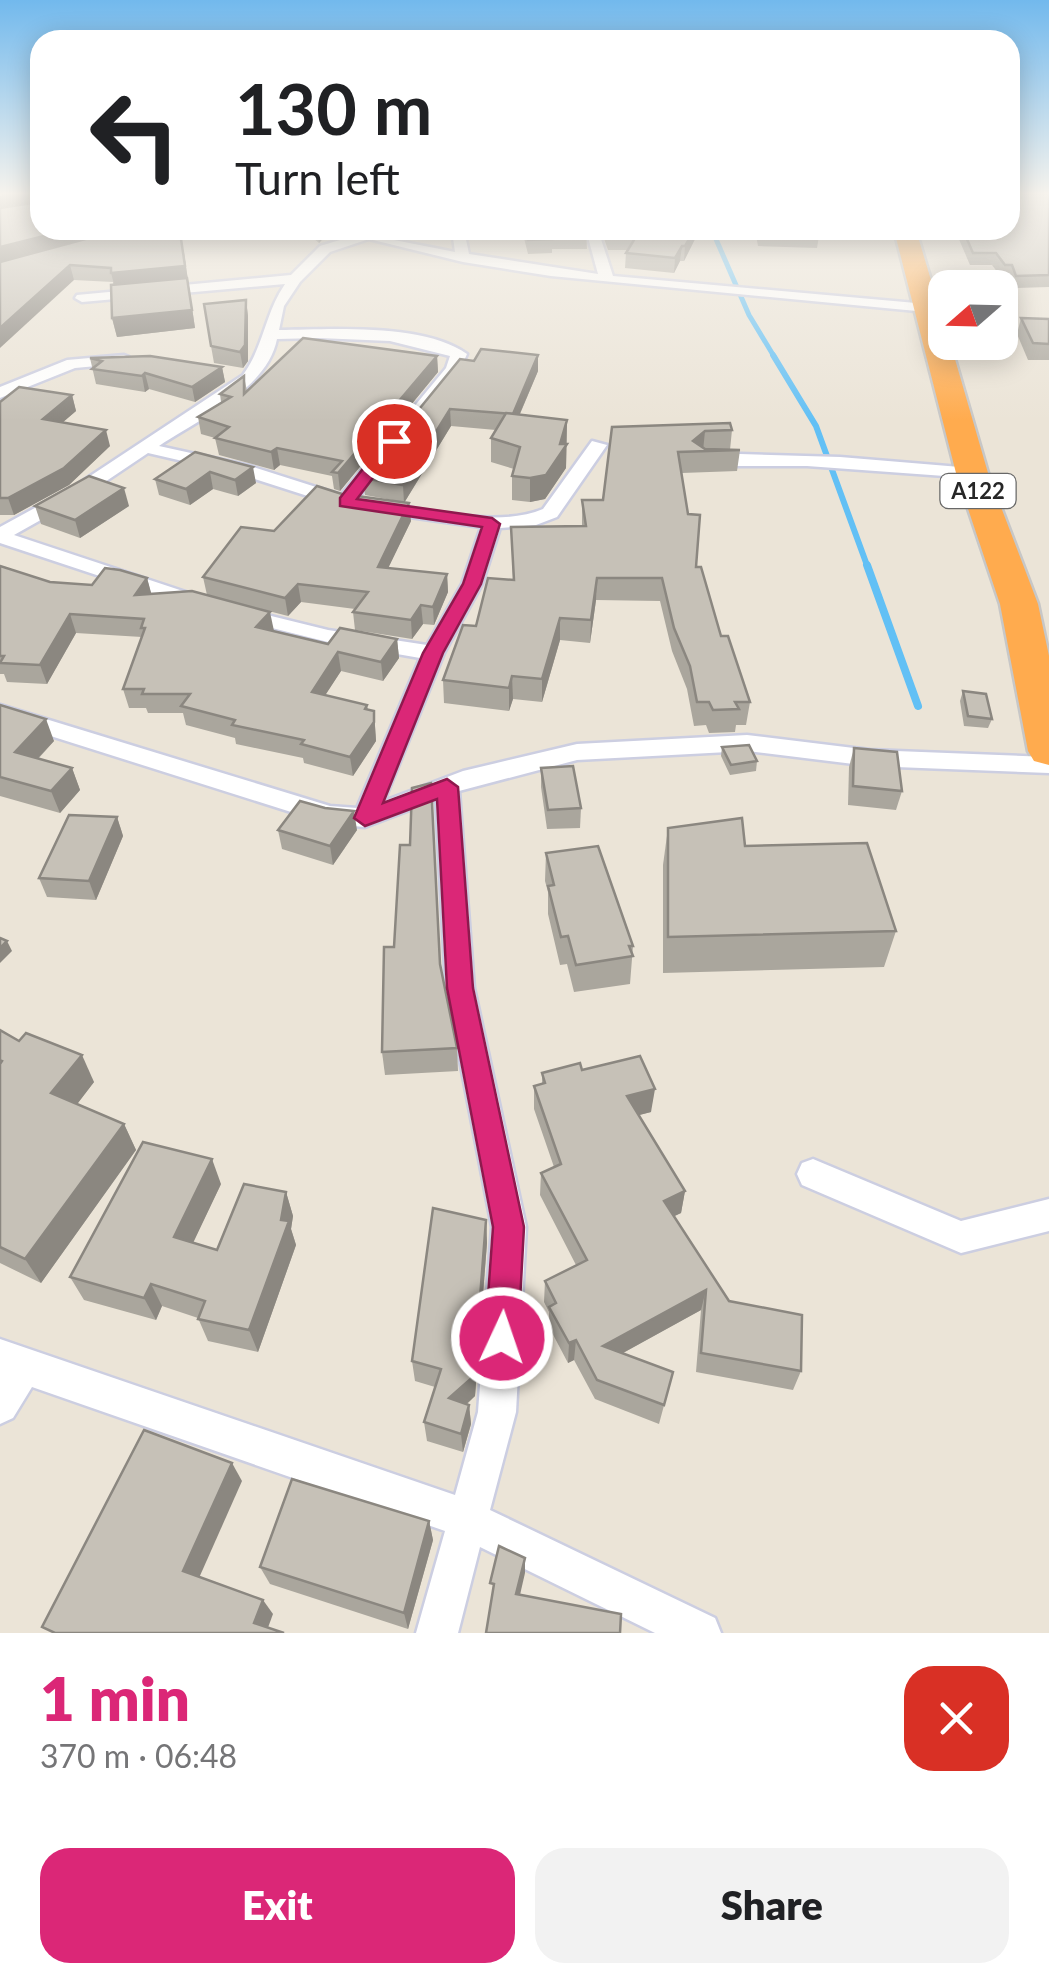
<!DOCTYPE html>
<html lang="en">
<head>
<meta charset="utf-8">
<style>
  body { margin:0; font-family:Lato,sans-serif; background:#f2f2f2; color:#202124; height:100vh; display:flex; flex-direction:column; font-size:38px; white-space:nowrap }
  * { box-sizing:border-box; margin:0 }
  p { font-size:32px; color:#757577 }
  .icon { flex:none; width:55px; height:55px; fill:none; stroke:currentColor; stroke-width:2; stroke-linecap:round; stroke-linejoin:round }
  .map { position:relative; height:1633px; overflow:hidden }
  .side { display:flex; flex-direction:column; background:#fff; flex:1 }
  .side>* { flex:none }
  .banner { position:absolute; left:30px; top:30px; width:990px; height:210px; border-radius:30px; box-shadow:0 5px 25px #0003; background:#fff; color:#202124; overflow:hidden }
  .needle { width:65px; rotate:250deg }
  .fabs { position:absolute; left:928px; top:270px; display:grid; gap:20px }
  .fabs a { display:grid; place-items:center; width:90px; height:90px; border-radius:20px; background:#fff; box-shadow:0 5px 25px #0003; font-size:50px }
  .pin { position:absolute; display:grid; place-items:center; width:85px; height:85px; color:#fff; margin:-42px; border:5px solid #fff; border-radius:50%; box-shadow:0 2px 10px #0007 }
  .me { position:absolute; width:110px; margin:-55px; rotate:3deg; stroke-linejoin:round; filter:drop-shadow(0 0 8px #0008) }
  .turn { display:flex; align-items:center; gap:35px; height:210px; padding:0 40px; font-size:45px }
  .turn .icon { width:130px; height:130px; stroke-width:2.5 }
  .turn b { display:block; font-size:70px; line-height:85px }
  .round { display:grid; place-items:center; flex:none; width:105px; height:105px; border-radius:30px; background:#f2f2f2 }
  .head { display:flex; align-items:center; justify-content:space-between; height:170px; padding:0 40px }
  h1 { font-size:60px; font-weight:800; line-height:75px; color:#db2777 }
  .button { display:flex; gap:20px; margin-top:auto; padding:20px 40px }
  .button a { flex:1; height:115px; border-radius:30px; background:#db2777; color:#fff; font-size:40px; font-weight:800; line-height:115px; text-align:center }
  .button a+a { background:#f2f2f2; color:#202124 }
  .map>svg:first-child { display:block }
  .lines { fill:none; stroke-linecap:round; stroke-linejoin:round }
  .stream-far2 { stroke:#62c0f5; stroke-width:5 }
  .stream-far1 { stroke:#62c0f5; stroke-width:6 }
  .stream { stroke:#62c0f5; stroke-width:8 }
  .street-casing { stroke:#cccee1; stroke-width:5 }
  .highway-casing { stroke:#c7c7c7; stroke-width:5 }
  .street { fill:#fff; fill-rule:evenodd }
  .highway { fill:#ffab4e; fill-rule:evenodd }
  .wall { fill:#aaa69d }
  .shaded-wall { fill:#8b8780 }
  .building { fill:#c6c1b7; stroke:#8b8780; stroke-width:2.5 }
  .route { fill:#db2777; stroke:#8e194d; stroke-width:2.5 }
  .labels { text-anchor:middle; stroke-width:9; stroke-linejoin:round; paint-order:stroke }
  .shield { fill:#fff; stroke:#686868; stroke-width:2.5 }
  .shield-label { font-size:22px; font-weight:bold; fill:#272727 }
</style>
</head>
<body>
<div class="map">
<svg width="1049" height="1633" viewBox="0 0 1049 1633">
  <rect width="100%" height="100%" fill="#ebe4d7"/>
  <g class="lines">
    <path class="stream-far2" d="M712,230L749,315L775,358"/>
    <path class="stream-far1" d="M773,355L816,426L868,568"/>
    <path class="stream" d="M867,565L918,706"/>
    <defs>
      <g id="street">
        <path d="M141,230H162L103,248L96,244Z"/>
        <path d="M356,230H371L394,240L455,252L452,230H464L469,254L598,274L586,230H598L613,276L927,304L934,308L927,312L551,276L463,262L369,239L330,252L300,282L284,306L279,330C330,329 425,323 467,354L459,372L358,498C410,506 495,530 543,509L592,441L607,445L557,517L536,525L500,528L482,584L444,653L384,801L463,771L577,744L747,735L870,750L1049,757V773L870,766L747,751L577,760L459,791L474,988L526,1227L516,1412L490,1510L715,1618L721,1633H655L480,1547L458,1633H416L445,1531L32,1387L13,1418L0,1424V1339L455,1495L478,1412L492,1227L446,988L436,800L365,827L329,824L0,720V705L330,806L357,808L420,658L328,642L236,619L233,615L243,609L328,630L427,645L462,584L481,527L345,508L239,474L148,453L87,494L14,535L207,599L210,603L207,607H193L0,543V527L75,486L243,375C264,346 265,313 285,284L82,302L75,298L77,295L291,275L320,246L360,234ZM319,338L390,341L450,356L446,368L341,495L250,466L159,446C199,419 267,390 277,339Z"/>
        <path d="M124,355L129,357V363L75,368L0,398V387L67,360Z"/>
        <path d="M740,454L840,457L972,468L981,473L972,478L807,466H707L698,461L707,456Z"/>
        <path d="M813,1159L961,1221L1049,1199V1231L961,1253L802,1185L797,1174L802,1163Z"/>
      </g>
      <path id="highway" d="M894,230H916L945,327V342H950L988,473L1038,604L1049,656V765L1034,761L1028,751L1000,604L956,473Z"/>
    </defs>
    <use href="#street" class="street-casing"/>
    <use href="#highway" class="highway-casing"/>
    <use href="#street" class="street"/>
    <use href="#highway" class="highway"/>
  </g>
  <g class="wall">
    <path d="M0,193H40V230H127L109,235L184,253L195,328L117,337L112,318L113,282L74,280Z"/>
    <path d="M1049,193V287L1013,288L1008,277H1001L992,265H970L955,230H1010Z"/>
    <path d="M303,230H331L319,243Z"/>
    <path d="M392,230H448L449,233L393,234Z"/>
    <path d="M522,230H586L587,249H552V253L528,254Z"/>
    <path d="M601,230H697L696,237L684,261H680L674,273L625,268L626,253L628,250H608Z"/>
    <path d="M755,230H820L817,248L758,246Z"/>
    <path d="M246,300L248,316V361L243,368L214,363L211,346Z"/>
    <path d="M1021,318L1049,319V360H1028L1017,334Z"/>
    <path d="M437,356L438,372L340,491L334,489L332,476L280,465L274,470L219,455L215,438L201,434L198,417L221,402L220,394L244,376L247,391Z"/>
    <path d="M90,358L222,367L225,382L195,402L149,389L145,392L96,384Z"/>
    <path d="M460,359L538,371L520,414L567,420L566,468L545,499L530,502L512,500V476L514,469L491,462V438L496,430L451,426L404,503L411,521L388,568L447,574L448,592L434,625L423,624L412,639L355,630L353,612L355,609L301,602L288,616L207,595L203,577L274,531L342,494L403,502L365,495L363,478Z"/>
    <path d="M72,395L76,411L63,422L110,446L69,485L14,515H0V402Z"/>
    <path d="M612,427L732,430L730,450H740L737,471L682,473L696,567L721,636L750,702L746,725H736L735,732L709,733L706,725L694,726L687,689L672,651L660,601L596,600L590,643L560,640L542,702L513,699L509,711L444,703L443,680L476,626L513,580L511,527L582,526V500H603Z"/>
    <path d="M195,452L256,483L238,496L213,489L190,505L159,495L155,479Z"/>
    <path d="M35,506H129L80,538L41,524Z"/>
    <path d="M0,566L50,582L92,585L147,578L151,594L273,631L328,644L397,639L399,658L383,681L341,671L325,695L367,705L368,709L374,711L376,741L353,776L304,763L303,758L236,744L235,738L186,725L183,713H148L146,708H129L123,689L142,637L76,633L47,684L7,682L4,674H0Z"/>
    <path d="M963,691L992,719L988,728L964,726L960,701Z"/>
    <path d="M0,705L54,741L38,759L72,768L80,790L60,813L0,796Z"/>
    <path d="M722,747L757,761L756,771L730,775L721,756Z"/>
    <path d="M854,748L902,791L896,810L848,805L849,767Z"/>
    <path d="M541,768L581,808L580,828L547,829L541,787Z"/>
    <path d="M117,817L123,836L96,900L47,897L39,878Z"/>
    <path d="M668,828L745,846L896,931L884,967L663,973V865Z"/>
    <path d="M278,830H357L333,865L282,849Z"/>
    <path d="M546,853L633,946L630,984L574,992L567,964L560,965L548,914V892L545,881Z"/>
    <path d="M441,969L457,1048L458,1071L385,1075L382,1052Z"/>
    <path d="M0,1030L94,1082L77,1104L124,1124L136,1150L41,1283L0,1263Z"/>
    <path d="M582,1070L651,1112L639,1115L685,1191L681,1213L674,1216L729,1301L801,1371L793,1390L696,1372L701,1310L623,1353L673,1372L659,1424L595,1399L574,1360L568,1363L549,1327V1312L544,1302L545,1281L576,1265L540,1195L541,1173L554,1167L534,1109V1086L542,1084V1073Z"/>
    <path d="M221,1184L193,1242L217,1250L286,1192L293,1216L291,1229L296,1245L258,1352L208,1341L198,1318L162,1306L156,1320L84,1300L70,1277Z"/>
    <path d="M486,1220L487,1243L475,1396L467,1404L469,1405L471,1424L463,1452L427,1441L424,1422L435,1387L415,1381L412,1361Z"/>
    <path d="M429,1521L433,1540L408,1629L270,1584L260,1567Z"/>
  </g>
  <g class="shaded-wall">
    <path d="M14,193H37L39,201L0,210V196Z"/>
    <path d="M68,230H127L0,262V247Z"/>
    <path d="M317,230H331L319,243Z"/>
    <path d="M694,230H697L696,237L684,261L685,246Z"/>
    <path d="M682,246L680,261L674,273L675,258Z"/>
    <path d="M184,253L195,328L117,337L112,318L115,288L111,273Z"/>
    <path d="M70,265L74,280L0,348V328Z"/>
    <path d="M246,300L248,316V361L243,368L240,352Z"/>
    <path d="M538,355V371L512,432V415Z"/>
    <path d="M437,356L438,372L340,491L338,473Z"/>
    <path d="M222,367L225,382L195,402L192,387Z"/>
    <path d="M145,373L149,389L145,392L142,376Z"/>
    <path d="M72,395L76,411L48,435L43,419Z"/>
    <path d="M450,409L451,426L404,503L403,485Z"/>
    <path d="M567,420L566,468L545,499L530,502V478L560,444Z"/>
    <path d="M106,430L110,446L69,485L14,515L8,498Z"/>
    <path d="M705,431L703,451L693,441Z"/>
    <path d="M277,448L280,465L274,470L271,452Z"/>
    <path d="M253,467L256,483L238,496L235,480Z"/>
    <path d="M210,472L213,489L190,505L186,489Z"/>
    <path d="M124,488L129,506L80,538L75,520Z"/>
    <path d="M409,503L411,521L380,585L378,567Z"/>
    <path d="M447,574L448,592L434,625L433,607Z"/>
    <path d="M147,578L152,596L135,595Z"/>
    <path d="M597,578L596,600L590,643L591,620Z"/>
    <path d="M298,584L301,602L288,616L285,598Z"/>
    <path d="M421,605L423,624L412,639L411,620Z"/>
    <path d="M270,612L274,631L256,627Z"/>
    <path d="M70,614L76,633L47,684L40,665Z"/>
    <path d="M560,618V640L542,702V679Z"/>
    <path d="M397,639L399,658L383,681L381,662Z"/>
    <path d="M338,652L341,671L315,711L312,692Z"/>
    <path d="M512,676L513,699L509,711V688Z"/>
    <path d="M374,711L376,741L353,776L350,757Z"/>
    <path d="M46,719L54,741L23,774L15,752Z"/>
    <path d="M72,768L80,790L60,813L51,791Z"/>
    <path d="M354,811L357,830L333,865L330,846Z"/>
    <path d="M117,817L123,836L96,900L89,881Z"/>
    <path d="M7,941L12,951L0,963V948Z"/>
    <path d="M82,1055L94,1082L65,1120L51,1093Z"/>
    <path d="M655,1089L651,1112L624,1119L627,1096Z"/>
    <path d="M124,1124L136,1150L41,1283L25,1259Z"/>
    <path d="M212,1159L221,1184L185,1260L174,1237Z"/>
    <path d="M685,1191L681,1213L660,1223L664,1201Z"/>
    <path d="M286,1192L293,1216L291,1229L296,1245L258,1352L249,1330L281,1220Z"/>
    <path d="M486,1220L487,1243L475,1396L451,1418L449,1398Z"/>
    <path d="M151,1284L162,1306L156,1320L144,1298Z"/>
    <path d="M706,1290L701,1310L601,1365L603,1346Z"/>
    <path d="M576,1340L574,1360L568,1363L569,1343Z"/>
    <path d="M469,1405L471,1424L463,1452L461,1434Z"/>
    <path d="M232,1463L242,1481L195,1587L183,1571Z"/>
    <path d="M429,1521L433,1540L408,1629L404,1613Z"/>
    <path d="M525,1558V1573L517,1608L516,1594Z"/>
    <path d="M263,1600L273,1614L266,1633L254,1623Z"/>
  </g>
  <g class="building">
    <path d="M40,193V230H68L0,247V208L39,202Z"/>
    <path d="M1010,193H1049V275L1016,276L1012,265H1005L996,253H973L963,230H1010Z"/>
    <path d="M525,230H586L588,235H551L552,239L528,240Z"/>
    <path d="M607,230H638L635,236L609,235Z"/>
    <path d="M640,230H694L685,246H682L675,258L626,253Z"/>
    <path d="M104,234L181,239L185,266L111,273V268L70,265L0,328V262Z"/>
    <path d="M187,278L192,310L112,318L111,285Z"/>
    <path d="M246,300L245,345L240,352L211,346L204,304Z"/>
    <path d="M1021,318L1049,319V344L1033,343Z"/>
    <path d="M303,338L437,356L338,473L332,472L342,461L277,448L271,452L215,438L229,427L198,417L231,397L220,394L244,376V394Z"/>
    <path d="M481,349L538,355L513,414L450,409L403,485L363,478L460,359L474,361Z"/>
    <path d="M150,356L222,367L192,387L145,373L142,376L92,369L102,361L90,358Z"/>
    <path d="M19,387L72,395L43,419L106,430L64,468L8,498H0V402Z"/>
    <path d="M506,413L567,420L560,444H567L546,475L530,478L512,476L520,447L491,438Z"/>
    <path d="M730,423L732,430L705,431L693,441L705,449L740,450L678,452L688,514L700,515L696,567H701L721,636H728L750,702H735L739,709L713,710L709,702H697L690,666L674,628L662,578H597L591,620L560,618L542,679L512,676L509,688L443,680L463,625L476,626L488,578L514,580L511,527L586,526L582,500H603L612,427Z"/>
    <path d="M195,452L253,467L235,480L210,472L186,489L155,479Z"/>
    <path d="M89,476L124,488L75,520L35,506Z"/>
    <path d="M317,486L342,494L409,503L378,567L447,574L433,607L421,605L411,620L353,612L368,592L298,584L285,598L203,577L241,527L274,531Z"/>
    <path d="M0,566L50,582L92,585L105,568L120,570L147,578L135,595L192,591L270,612L256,627L328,644L340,628L397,639L381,662L338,652L312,692L367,705L365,709L374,711V722L350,757L301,744L304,740L232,725L235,720L181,706L190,694H142L144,689H123L145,628H141L144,619L70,614L40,665L0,663L4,656H0Z"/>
    <path d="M963,691L986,694L992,719L968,716Z"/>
    <path d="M0,705L46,719L15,752L72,768L51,791L0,777Z"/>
    <path d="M749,745L757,761L731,765L722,747Z"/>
    <path d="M854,748L897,752L902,791L853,786Z"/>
    <path d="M573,766L581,808L548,810L541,768Z"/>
    <path d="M431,783L440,964L457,1048L382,1052L384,947H394L400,845H410L412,788Z"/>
    <path d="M300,801L325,808L354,811L330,846L278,830Z"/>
    <path d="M69,815L117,817L89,881L39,878Z"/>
    <path d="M742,818L745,846L867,843L896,931L668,937V828Z"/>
    <path d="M598,846L633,946H629L633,956L576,965L568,936L561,937L548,886L554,885L546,853Z"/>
    <path d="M0,938L7,941L0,948Z"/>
    <path d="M0,1030L19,1041L26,1033L82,1055L51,1093L124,1124L25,1259L0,1247V1064L2,1061L0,1060Z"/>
    <path d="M640,1056L655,1089L627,1096L685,1191L664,1201L729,1301L802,1315L801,1371L701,1353L706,1290L603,1346L673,1372L664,1405L597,1380L576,1340L569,1343L549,1307L556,1303L545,1281L587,1260L541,1173L561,1164L534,1086L545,1083L542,1073L580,1063L582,1070Z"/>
    <path d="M143,1142L212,1159L174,1237L217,1250L244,1184L286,1192L281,1220L289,1221L249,1330L198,1319L205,1301L151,1284L144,1298L70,1277Z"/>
    <path d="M433,1208L486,1220L474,1376L449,1398L469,1405L461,1434L424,1422L441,1369L412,1361Z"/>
    <path d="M144,1430L232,1463L183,1571L263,1600L254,1623L284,1633H55L42,1627Z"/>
    <path d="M292,1479L429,1521L404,1613L260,1567Z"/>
    <path d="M499,1546L525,1558L516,1594L621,1614L620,1633H486L494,1584L490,1583Z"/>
  </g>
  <linearGradient id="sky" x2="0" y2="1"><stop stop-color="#72b9ed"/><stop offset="0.46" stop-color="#f6f3ed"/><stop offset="1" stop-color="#f6f3ed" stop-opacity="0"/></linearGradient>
  <rect width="1049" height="421" fill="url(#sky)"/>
  <path class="route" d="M394,436L401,441L357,499L492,518L500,524L481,584L443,653L383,803L447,779L458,787L473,988L524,1227L518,1338L513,1350L502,1355L490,1350L485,1338L493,1227L447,988L437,799L365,826L354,818L423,653L463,584L482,527L340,506V498L388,437Z"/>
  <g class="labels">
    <rect class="shield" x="940.5" y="474" width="75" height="34" rx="8"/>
    <g class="shield-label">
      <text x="978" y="499">A122</text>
    </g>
  </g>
</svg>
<div class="fabs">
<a><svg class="needle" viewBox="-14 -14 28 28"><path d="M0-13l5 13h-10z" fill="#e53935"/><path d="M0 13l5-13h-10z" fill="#757577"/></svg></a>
</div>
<div class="pin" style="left:394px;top:441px;background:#d93025"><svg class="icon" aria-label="arrive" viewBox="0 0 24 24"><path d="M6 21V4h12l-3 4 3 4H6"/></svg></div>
<svg class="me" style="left:502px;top:1338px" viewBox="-20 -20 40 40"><circle r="17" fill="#db2777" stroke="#fff" stroke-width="3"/><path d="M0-11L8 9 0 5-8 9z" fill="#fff"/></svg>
<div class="banner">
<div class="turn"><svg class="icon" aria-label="left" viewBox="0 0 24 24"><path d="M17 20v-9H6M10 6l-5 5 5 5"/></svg><div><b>130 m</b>Turn left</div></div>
</div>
</div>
<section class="side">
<div class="head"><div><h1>1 min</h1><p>370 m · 06:48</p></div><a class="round" style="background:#d93025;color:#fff"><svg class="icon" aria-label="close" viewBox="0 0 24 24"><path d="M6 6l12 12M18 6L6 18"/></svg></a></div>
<div class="button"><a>Exit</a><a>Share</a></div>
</section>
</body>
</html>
